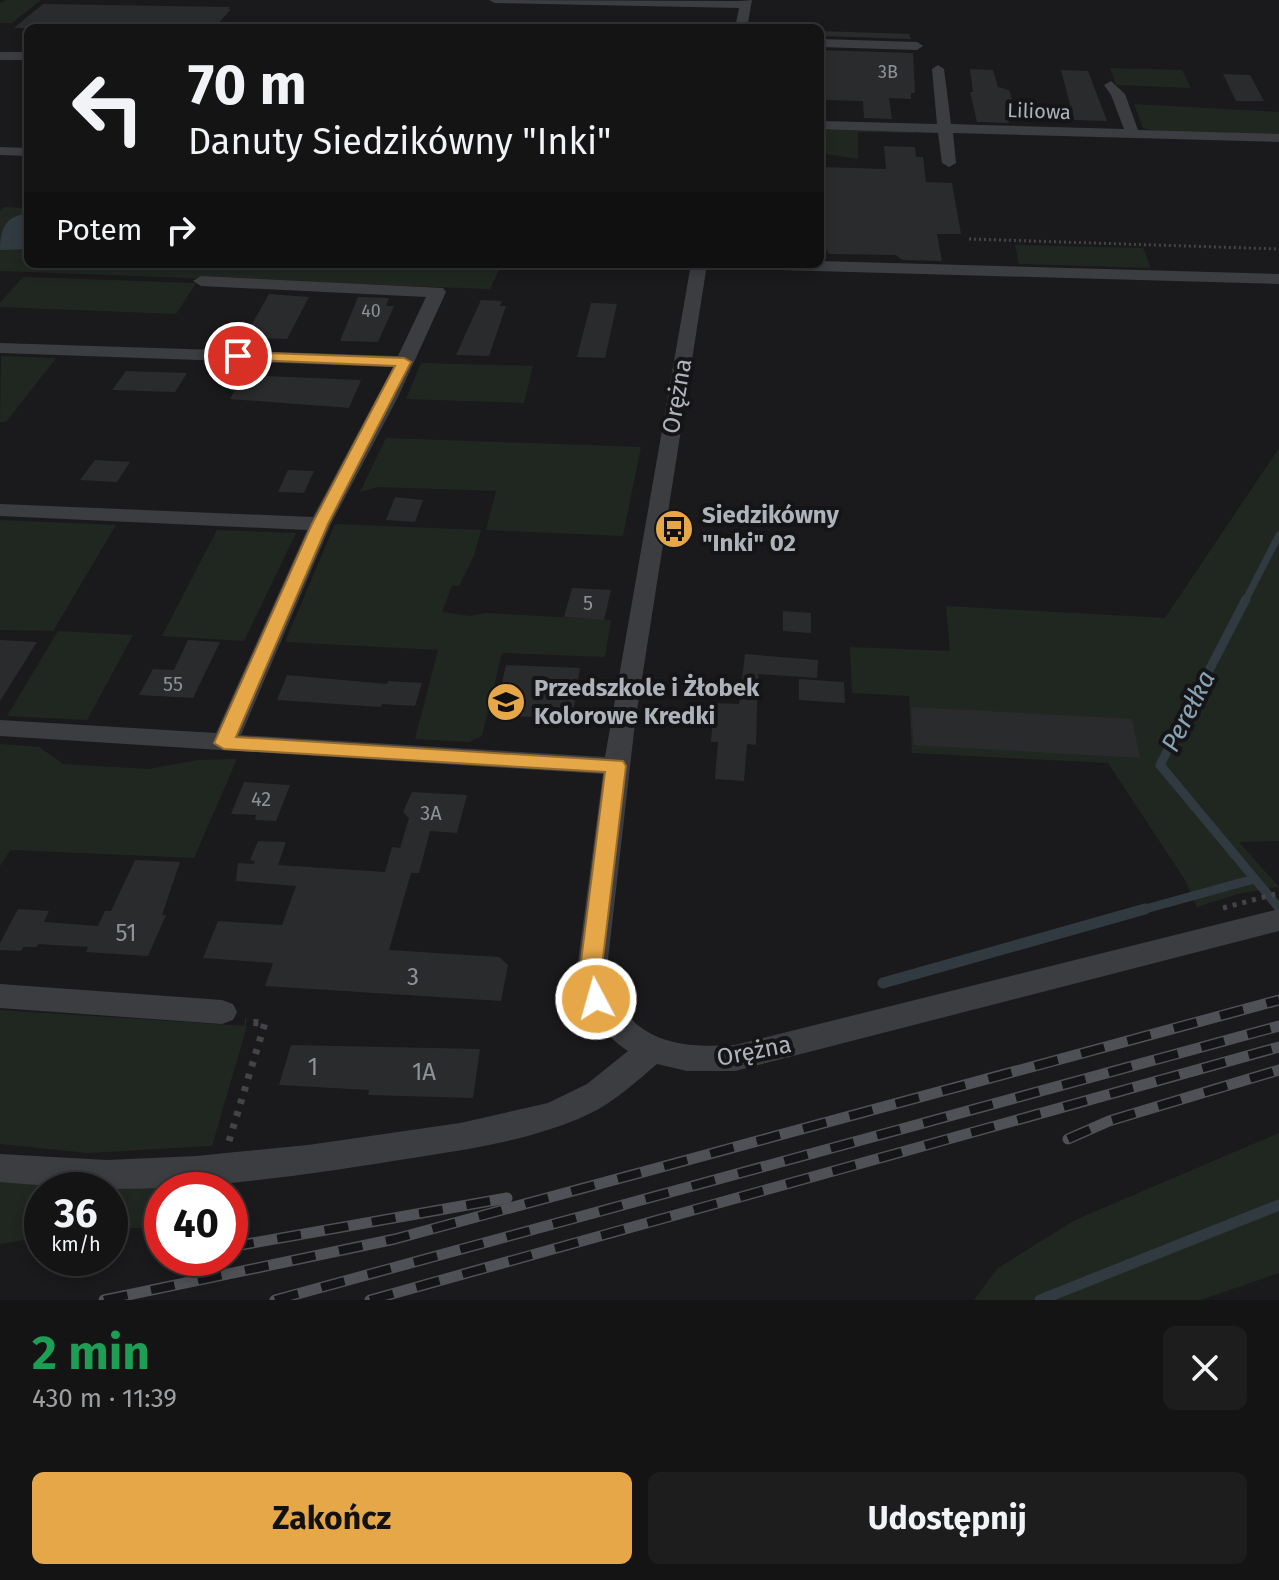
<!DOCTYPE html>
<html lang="pl">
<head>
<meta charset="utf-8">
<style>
  body { margin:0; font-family:"Fira Sans",sans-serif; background:#1d1d1e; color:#f1f3f6; height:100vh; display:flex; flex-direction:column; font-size:30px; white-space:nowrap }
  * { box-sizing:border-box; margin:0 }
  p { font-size:26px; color:#9d9ea0 }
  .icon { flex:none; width:44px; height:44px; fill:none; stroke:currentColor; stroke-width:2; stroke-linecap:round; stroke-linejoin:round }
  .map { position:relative; height:1300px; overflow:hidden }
  .side { display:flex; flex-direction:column; background:#141415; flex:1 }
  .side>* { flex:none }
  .guide { position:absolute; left:24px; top:24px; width:800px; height:244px; border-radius:12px; box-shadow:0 4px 12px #0003,0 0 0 2px #333334; background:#141415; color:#f1f3f6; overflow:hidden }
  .speed { position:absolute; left:24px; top:1172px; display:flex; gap:16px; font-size:40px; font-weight:700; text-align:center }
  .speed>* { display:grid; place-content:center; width:104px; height:104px; border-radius:50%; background:#141415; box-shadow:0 4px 12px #0003,0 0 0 2px #333334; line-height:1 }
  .speed small { font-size:20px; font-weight:400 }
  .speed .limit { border:12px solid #d22; background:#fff; color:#111 }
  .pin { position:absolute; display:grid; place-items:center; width:68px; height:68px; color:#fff; margin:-34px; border:4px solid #fff; border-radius:50%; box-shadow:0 2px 8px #0007 }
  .me { position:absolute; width:88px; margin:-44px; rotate:354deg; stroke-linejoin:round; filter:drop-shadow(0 0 6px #0008) }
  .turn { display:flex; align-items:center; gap:28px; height:168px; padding:0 32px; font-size:36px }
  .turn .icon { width:104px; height:104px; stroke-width:2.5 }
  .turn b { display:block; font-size:56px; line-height:68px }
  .then { display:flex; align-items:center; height:76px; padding:0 32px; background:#0003; gap:16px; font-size:30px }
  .round { display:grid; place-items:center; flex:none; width:84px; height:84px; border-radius:12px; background:#1d1d1e }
  .headline { display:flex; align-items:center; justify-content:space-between; height:136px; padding:0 32px }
  h1 { font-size:48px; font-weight:700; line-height:60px; color:#1e9e55 }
  .primary-button { display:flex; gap:16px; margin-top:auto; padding:16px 32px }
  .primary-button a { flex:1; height:92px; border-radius:12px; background:#e6a749; color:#111; font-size:32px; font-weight:700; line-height:92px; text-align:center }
  .primary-button a+a { background:#1d1d1e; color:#f1f3f6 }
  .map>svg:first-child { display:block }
  .green { fill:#202721 }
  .water { fill:#313a40 }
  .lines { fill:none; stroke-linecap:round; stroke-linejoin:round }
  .stream-far2 { stroke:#313a40; stroke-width:7 }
  .stream-far1 { stroke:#313a40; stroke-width:9 }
  .stream { stroke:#313a40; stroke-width:11 }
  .building { fill:#2a2b2d }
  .path-far2 { stroke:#424448; stroke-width:3; stroke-dasharray:2 3; stroke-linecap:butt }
  .path-far1 { stroke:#424448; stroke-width:5; stroke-dasharray:4 6; stroke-linecap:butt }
  .path { stroke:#424448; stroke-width:7; stroke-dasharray:5 8; stroke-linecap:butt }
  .minor { fill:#3c3d41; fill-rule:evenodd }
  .rail-casing { stroke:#4f5156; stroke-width:11 }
  .rail { stroke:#151517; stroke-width:8; stroke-dasharray:24; stroke-linecap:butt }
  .route { fill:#e6a749; stroke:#966d2f; stroke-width:2 }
  .labels { text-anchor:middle; stroke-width:8; stroke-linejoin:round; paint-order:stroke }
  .far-number-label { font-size:18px; fill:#8d9198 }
  .far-street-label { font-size:20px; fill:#aeb3bb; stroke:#151517 }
  .number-label { font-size:20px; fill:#8d9198 }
  .street-label { font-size:24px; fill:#aeb3bb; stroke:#151517 }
  .poi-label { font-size:24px; font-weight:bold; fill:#aeb3bb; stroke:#151517; text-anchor:start }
  .near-number-label { font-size:24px; fill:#8d9198 }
  .water-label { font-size:26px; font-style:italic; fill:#88a1b3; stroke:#151517 }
</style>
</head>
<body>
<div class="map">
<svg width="1279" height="1300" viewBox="0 0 1279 1300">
  <rect width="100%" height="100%" fill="#1a1a1c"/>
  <g class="green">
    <path d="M6,0H41L12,23H0V3Z"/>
    <path d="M1110,68L1182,70L1191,88L1116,85Z"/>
    <path d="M1134,104L1279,112V136L1154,131L1143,128Z"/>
    <path d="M820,127L914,130V133L858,132V159L826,154L824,148L820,147Z"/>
    <path d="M4,207L28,208V264H502L490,289L0,271V211Z"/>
    <path d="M1015,245L1143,248L1151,268L1019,264Z"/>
    <path d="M23,277L196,283L176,314L0,307V303Z"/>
    <path d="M1,356L56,358L6,422H0Z"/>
    <path d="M421,363L533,366L524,403L406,399Z"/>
    <path d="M386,438L641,447L623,536L486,530L496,491L378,487L360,492Z"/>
    <path d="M1279,448V841L1239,842L1279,887L1238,894L1197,907L1185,880L1108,763L912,753L909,696L852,693L850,647L950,651L946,606L1165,618Z"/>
    <path d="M0,520L116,525L53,631L0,630Z"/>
    <path d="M335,524L481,530L474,556L459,586H452L442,612L470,616L486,613L611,620L605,657L502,653L482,736L469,742L415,739L438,650L285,642Z"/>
    <path d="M217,530L296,533L244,641L162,636Z"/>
    <path d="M58,631L133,635L87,720L7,716Z"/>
    <path d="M0,744L39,747L63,764L148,769L198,760L237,759L194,858L10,850L0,866Z"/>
    <path d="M0,1010L247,1026L212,1146L88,1153L0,1144Z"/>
    <path d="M1279,1133V1273L1200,1300H974L998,1268L1075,1220Z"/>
    <path d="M0,1175L200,1189L162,1190V1229L110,1227V1190H42V1237L0,1244Z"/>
  </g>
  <path class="water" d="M28,214V249L0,250C0,230 5,215 28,214Z"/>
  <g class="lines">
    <path class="stream-far2" d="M1245,601L1279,535"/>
    <g class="stream-far1">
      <path d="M1246,599L1160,765L1279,908"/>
      <path d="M1138,911L1254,879"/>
    </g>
    <g class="stream">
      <path d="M883,983L1145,909"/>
      <path d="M1040,1300L1279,1205"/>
    </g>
  </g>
  <g class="building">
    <path d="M43,4L230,7L228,9H231L214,28H14Z"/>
    <path d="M820,31L909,34L911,39L820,36Z"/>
    <path d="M820,50L913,53L915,93H911V99L889,98L892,119L864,118L863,101L820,100Z"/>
    <path d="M970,69L993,70L998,87L1009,90L1018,118H1008L1009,123L977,122L970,92H973Z"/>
    <path d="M1061,70L1088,71L1107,121L1074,120Z"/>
    <path d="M1223,74L1250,75L1264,101H1236Z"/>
    <path d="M884,146L915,147L916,157H923L926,182L952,183L961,234H937L942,261L902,260L896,255L829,254L820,238V167L886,169Z"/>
    <path d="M269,294L309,297L287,339L244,338Z"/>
    <path d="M358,297L389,298L386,306H394L378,342L340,341Z"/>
    <path d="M481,300L502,301L500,306H506L489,356L456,355Z"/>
    <path d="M591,303L617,304L605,358L577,357Z"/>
    <path d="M126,371L187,373L175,392L112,390Z"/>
    <path d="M243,375L361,380L349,408L230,399Z"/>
    <path d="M95,460L130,462L117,482L80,480Z"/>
    <path d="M288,470L314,471L304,493L278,492Z"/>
    <path d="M395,497L423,500L415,522L386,520Z"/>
    <path d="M572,588L611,590L604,620L564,617Z"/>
    <path d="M783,611L811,613V633L783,631Z"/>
    <path d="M0,640L37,642L0,701Z"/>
    <path d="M188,640L220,642L193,698L139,695L153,669L174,670Z"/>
    <path d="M745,654L818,660L817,678L758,674L756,745L747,744L744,781L715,779L718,742H711L714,703L739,704Z"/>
    <path d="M506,665L580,668L572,719L495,715Z"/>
    <path d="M287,675L387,684L388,681L422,683L415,706L382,704L381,707L277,700Z"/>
    <path d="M799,679L844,682L845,703L799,700Z"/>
    <path d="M911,707L1132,719L1140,758L914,745Z"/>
    <path d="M244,782L290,785L276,821L255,820L256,815L231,814Z"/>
    <path d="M412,792L467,795L457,833L430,831L419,873H411L389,950L499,957L508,965L501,1001L265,986L273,963L203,958L218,921L282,925L296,886L236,881L238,863L253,864L255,861L250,860L258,841L286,842L278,865L385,872L392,847L400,848L409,818L403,812Z"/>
    <path d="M135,860L180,862L162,915H166L148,956L86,952L88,947L38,944L37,947H23L21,951L0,950V943L18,909L49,911L44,922L98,926L105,911H111Z"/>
    <path d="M291,1045L480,1049L473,1098L368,1095L369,1090L279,1085Z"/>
  </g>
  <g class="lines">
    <path class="path-far2" d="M969,239L1279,249"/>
    <path class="path-far1" d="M1223,908L1279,893"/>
    <path class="path" d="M229,1141L265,1023L245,1022"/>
    <g class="minor">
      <path d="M489,0L740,1L752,0L747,28H735L739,8L495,3Z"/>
      <path d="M820,39L917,42L923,46L917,50L820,47Z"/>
      <rect x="0" y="52" width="28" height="8"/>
      <path d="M938,65L944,69L951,124L1124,129L1111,95L1104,85L1111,81L1125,94L1138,130L1279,134V142L953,133L956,163L949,167L942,163L938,133L820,129V121L937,124L932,69Z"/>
      <path d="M0,147L28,148V156L0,155Z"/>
      <path d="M820,261L1279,274V284L747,269L739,264H820Z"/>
      <path d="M691,264H707L635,723L606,977C629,1040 673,1049 735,1045L1279,909V931L735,1071H687L657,1064C636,1082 614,1102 589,1114C531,1141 468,1149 406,1159C308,1175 209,1189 109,1189C73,1188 36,1185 0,1182V1154L107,1160L196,1156L308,1145L460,1123L548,1103L587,1084L628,1051C600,1033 587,1008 576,977L603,774L0,736V720L216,733L307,530L0,516V504L313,517L393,367L0,353V343L398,356L426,297L201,286L193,281L201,276L443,288L446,292L398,397L331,524L241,735L605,757Z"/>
      <path d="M0,984L222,1000L233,1004L237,1012L233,1020L222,1024L0,1008Z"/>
    </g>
    <defs>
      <g id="rail">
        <path d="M1068,1139L1109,1121L1279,1070"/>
        <path d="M230,1247L507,1198"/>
        <path d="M104,1300L395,1239L1279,1000"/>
        <path d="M275,1300L1279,1026"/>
        <path d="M370,1300L1279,1047"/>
      </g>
    </defs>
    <use href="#rail" class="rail-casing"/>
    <use href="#rail" class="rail"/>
  </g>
  <path class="route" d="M238,352L404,358L411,362L328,524L236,737L623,761L626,766L603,958L602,977L608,999L604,1006L596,1008L588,1006L579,977L605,772L224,749L214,743L312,524L395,366L233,359V353Z"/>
  <defs>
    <symbol id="bus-disc" viewBox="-11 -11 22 22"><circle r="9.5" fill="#e6a749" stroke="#151517"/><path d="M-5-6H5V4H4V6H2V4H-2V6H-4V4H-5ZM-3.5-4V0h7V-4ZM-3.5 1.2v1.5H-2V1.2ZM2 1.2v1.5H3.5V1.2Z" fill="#111"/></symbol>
    <symbol id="school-disc" viewBox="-11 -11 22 22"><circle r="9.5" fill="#e6a749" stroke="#151517"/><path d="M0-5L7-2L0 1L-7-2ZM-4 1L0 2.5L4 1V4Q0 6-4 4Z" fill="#111"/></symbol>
  </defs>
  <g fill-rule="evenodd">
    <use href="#bus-disc" x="652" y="507" width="44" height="44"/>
    <use href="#school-disc" x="484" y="680" width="44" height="44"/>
  </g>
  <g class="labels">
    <g class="far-number-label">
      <text x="888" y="78">3B</text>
      <text x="371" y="317">40</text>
    </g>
    <g class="far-street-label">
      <text transform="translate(1039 111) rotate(2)" y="7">Liliowa</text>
    </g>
    <g class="number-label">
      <text x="588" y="610">5</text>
      <text x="173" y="691">55</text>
      <text x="261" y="806">42</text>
      <text x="431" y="820">3A</text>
    </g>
    <g class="street-label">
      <text transform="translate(677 396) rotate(-80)" y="8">Orężna</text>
      <text transform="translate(754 1051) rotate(-11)" y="8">Orężna</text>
    </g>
    <g class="poi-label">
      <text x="702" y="523">Siedzikówny<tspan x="702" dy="28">"Inki" 02</tspan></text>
      <text x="534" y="696">Przedszkole i Żłobek<tspan x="534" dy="28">Kolorowe Kredki</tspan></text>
    </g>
    <g class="near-number-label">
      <text x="126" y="941">51</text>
      <text x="413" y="985">3</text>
      <text x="313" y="1075">1</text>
      <text x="424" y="1080">1A</text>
    </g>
    <g class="water-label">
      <text transform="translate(1188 711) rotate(-63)" y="9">Perełka</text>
    </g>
  </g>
</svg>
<div class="speed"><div>36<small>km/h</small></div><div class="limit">40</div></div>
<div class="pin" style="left:238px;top:356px;background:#d93025"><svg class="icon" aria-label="arrive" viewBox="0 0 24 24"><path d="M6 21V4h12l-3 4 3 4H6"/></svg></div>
<svg class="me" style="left:596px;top:999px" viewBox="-20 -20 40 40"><circle r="17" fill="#e6a749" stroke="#fff" stroke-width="3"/><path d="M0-11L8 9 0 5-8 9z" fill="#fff"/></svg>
<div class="guide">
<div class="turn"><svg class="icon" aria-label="left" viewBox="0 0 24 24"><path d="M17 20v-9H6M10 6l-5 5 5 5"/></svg><div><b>70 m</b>Danuty Siedzikówny &quot;Inki&quot;</div></div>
<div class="then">Potem<svg class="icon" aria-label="right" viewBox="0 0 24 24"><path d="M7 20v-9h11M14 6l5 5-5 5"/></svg></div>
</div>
</div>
<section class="side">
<div class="headline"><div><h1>2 min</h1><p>430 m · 11:39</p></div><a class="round"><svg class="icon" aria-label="close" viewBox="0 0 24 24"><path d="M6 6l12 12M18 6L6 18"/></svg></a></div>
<div class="primary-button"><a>Zakończ</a><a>Udostępnij</a></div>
</section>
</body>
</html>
